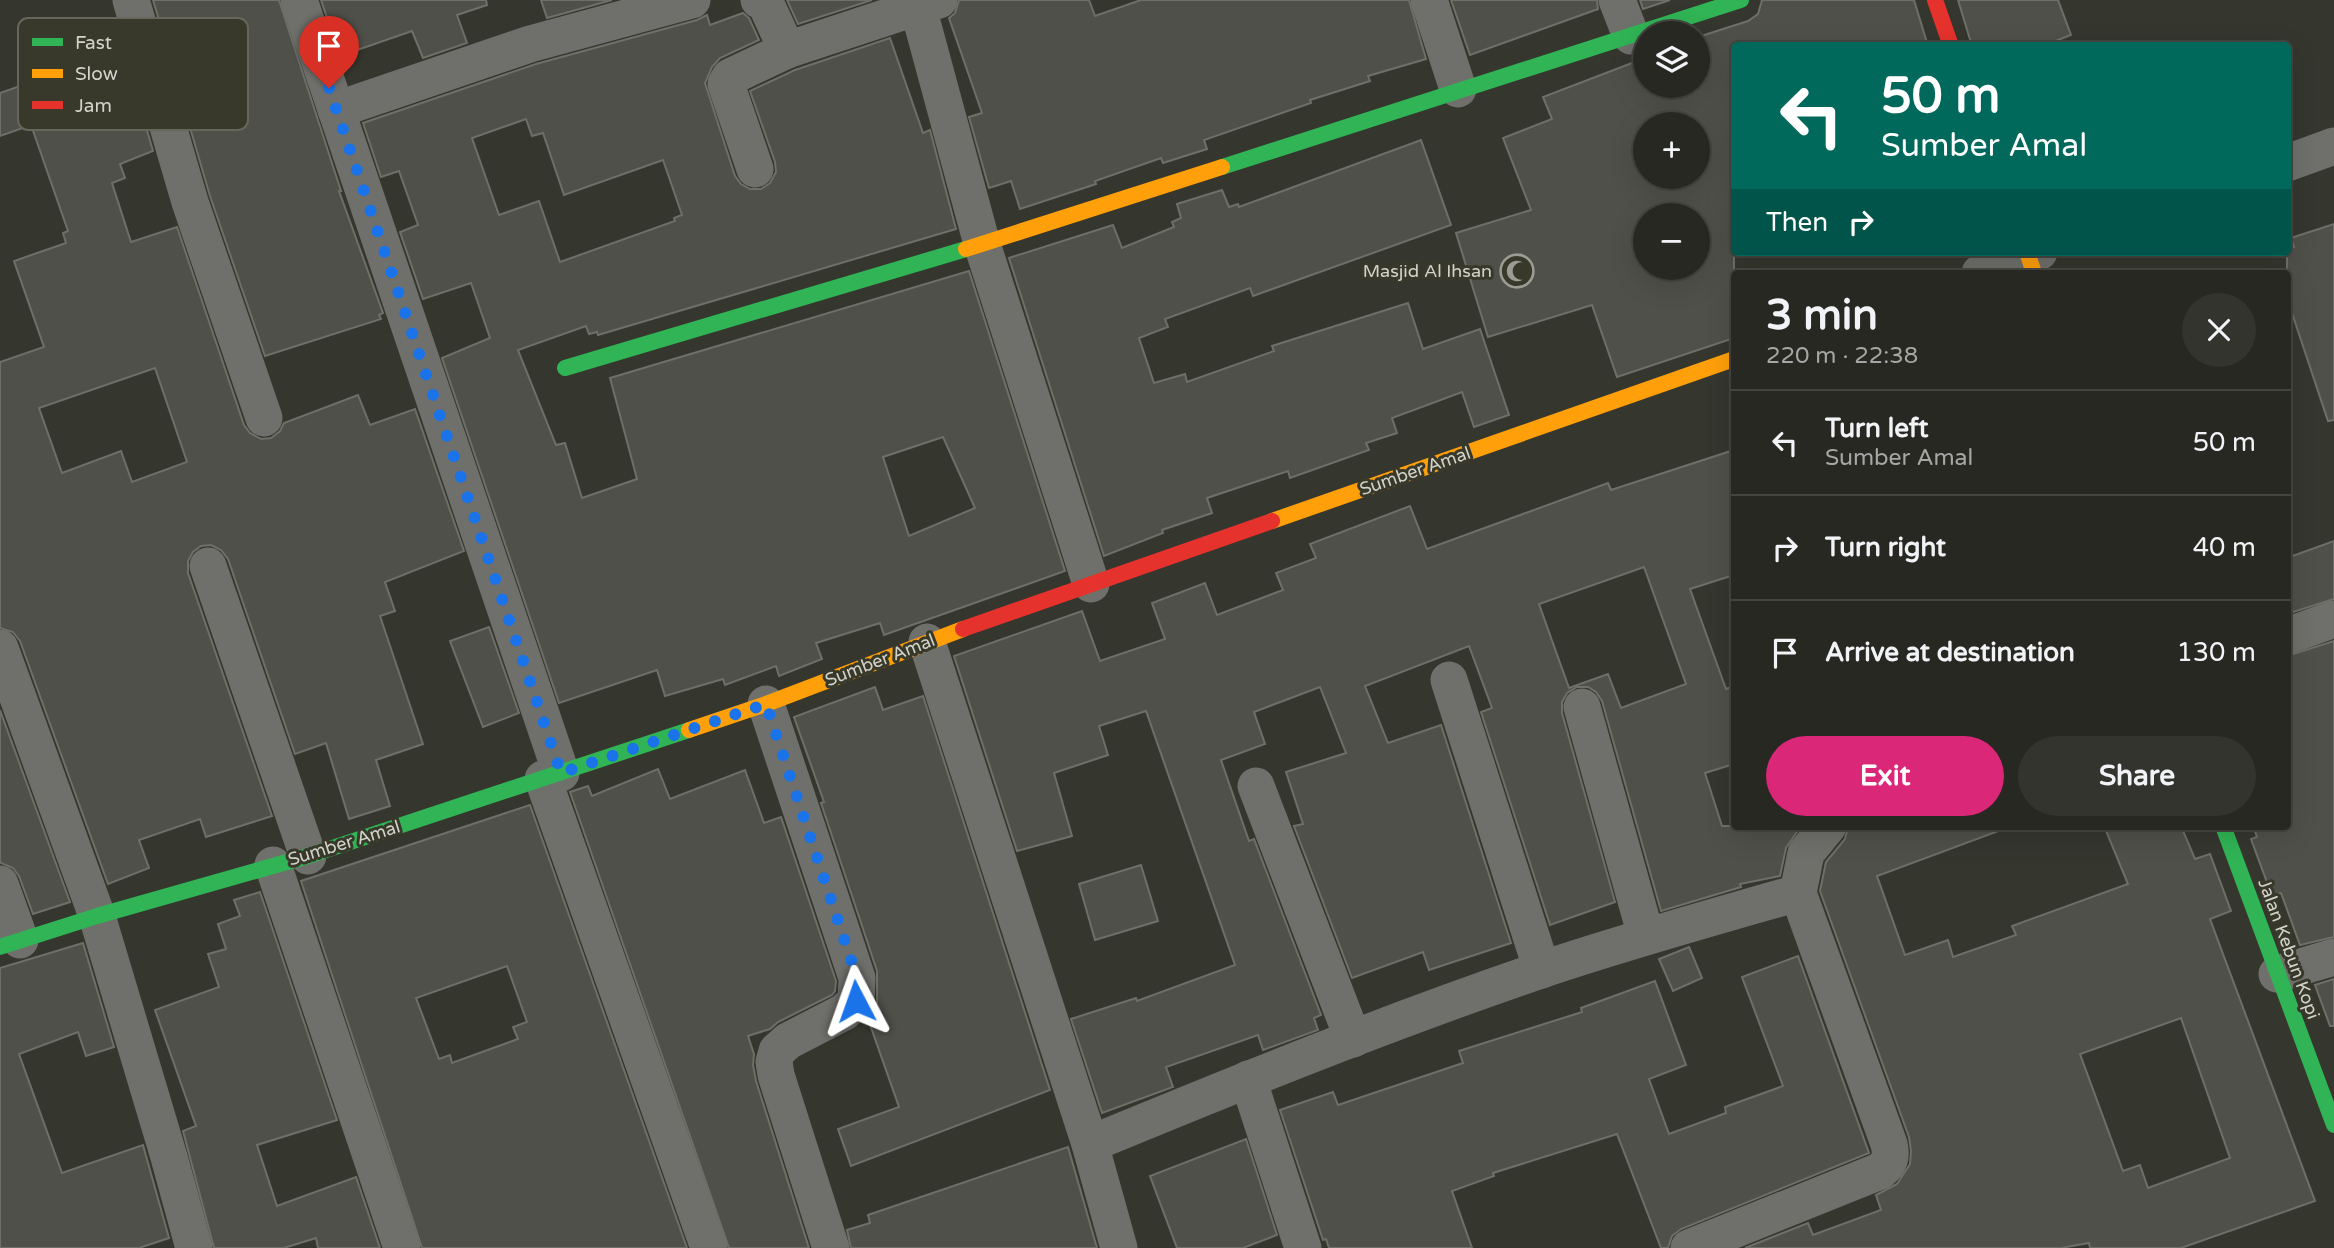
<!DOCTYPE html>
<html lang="en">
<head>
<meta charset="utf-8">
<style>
  body { margin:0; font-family:"Varela Round",sans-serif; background:#34342f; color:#f1f3f6; height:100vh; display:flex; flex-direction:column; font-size:26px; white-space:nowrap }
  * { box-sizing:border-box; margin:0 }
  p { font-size:23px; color:#a5a6a5 }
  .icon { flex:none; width:38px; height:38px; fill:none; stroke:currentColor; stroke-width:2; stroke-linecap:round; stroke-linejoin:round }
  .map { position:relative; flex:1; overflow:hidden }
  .drawer { position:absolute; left:1731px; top:270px; width:560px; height:560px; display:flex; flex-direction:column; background:#282822; border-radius:7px; box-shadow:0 7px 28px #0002,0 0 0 2px #444440 }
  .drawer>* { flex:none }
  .top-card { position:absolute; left:1731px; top:42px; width:560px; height:214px; border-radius:7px; box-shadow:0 7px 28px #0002,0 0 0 2px #444440; background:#00695c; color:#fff; overflow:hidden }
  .tools { position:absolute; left:1633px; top:21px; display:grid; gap:14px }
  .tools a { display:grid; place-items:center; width:77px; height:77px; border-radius:50%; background:#282822; box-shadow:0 7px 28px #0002,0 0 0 2px #444440; font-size:35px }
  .pin { position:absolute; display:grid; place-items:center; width:60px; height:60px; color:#fff; margin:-72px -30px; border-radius:50% 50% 50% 0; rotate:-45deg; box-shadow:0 0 7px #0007 }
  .pin .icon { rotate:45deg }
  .me { position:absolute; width:77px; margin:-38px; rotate:356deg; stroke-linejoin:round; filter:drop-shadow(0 0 5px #0008) }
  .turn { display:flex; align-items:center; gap:24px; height:147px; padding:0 35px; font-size:32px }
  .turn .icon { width:91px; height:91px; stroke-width:2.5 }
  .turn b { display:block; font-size:49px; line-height:60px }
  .then { display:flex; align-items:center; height:66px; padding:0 35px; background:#0003; gap:14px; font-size:26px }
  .round { display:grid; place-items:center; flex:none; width:74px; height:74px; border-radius:37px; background:#34342f }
  .headline { display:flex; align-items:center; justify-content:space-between; height:119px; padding:0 35px }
  h1 { font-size:42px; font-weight:700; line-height:52px }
  .primary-button { display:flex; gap:14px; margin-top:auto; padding:14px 35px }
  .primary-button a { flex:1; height:80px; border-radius:42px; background:#db2777; color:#fff; font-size:28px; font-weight:700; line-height:80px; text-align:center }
  .primary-button a+a { background:#34342f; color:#f1f3f6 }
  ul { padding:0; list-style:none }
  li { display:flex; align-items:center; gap:21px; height:105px; padding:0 35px; border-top:2px solid #444440 }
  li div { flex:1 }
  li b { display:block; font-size:26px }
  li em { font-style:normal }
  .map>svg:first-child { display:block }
  .building { fill:#4f5049; stroke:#6e6f68; stroke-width:2; fill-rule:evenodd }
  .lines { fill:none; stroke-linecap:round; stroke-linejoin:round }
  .street { stroke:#6f706b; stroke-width:37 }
  .fast { stroke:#30b455; stroke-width:16 }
  .slow { stroke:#ff9f0a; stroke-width:16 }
  .jam { stroke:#e5322d; stroke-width:16 }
  .route { stroke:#1a73e8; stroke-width:12; stroke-dasharray:0 21.6 }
  .labels { text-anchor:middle; stroke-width:6; stroke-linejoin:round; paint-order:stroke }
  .poi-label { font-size:18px; fill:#d2d3ca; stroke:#38392a; text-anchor:end }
  .street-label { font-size:18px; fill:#d2d3ca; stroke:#38392a }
  .key { fill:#38392a; stroke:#66675a; stroke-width:2 }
  .key-label { font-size:19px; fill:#d2d3ca }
</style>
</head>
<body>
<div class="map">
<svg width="2334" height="1248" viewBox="0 0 2334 1248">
  <rect width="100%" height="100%" fill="#35362e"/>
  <g class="building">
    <path d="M153,0H279L341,191H339L383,313L379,315L381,319L265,356L210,196L184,107L194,104L168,32L163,33Z"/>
    <path d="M321,0H486L487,5L457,15L467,43L423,58L412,31L340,56Z"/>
    <path d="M541,0H612L547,18Z"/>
    <path d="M787,0H872L798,24Z"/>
    <path d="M959,0H1089L1095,16L1141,0H1409L1426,59L1368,76L1370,81L1310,100L1311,103L1204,140L1207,149L1163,163L1161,158L1095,181L1096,184L1020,209L1011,181L989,188L969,117L982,113L949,18L955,13Z"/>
    <path d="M1451,0H1597L1598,9L1470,55Z"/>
    <path d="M1640,0H1670L1643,9Z"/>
    <path d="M1762,0H1914L1928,46H1734V338L1617,377L1592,305L1488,337L1456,233L1531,210L1503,138L1552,119L1543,97L1645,58V86H1698V37L1748,21L1758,14ZM1645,124H1698V177H1645ZM1645,215H1698V268H1645Z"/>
    <path d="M1958,0H2058L2071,35L2043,46H1972Z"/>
    <path d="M743,13L749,18L759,40L720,58L712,67L705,83L735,176L741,184L750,189H761L770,183L776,172L775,162L750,91L795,70L890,38L923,133L930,130L956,229L598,335L597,332L589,334L586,326L518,350L556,445L565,443L582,498L637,479L610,378L969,271L1065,571L884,635L880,623L816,643L822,659L779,676L776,666L725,685L723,679L665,696L657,670L559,703L442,358L490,338L471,283L423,299L400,232L418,225L399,171L381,177L363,123L536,64L697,20L707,15L710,25ZM526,119L532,136L543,133L564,195L663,160L682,215L674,218L675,221L560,262L539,201L499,215L472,138ZM943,437L975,508L909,536L883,457Z"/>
    <path d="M88,62L109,119L122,115L126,126L144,120L153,151L120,164L125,178L112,183L131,242L177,227L244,425L250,433L261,439L271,438L280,431L284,423L358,395L370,425L415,409L464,551L385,582L395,611L380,616L423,744L376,760L390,806L349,819L326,743L295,754L228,559L221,550L211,545L201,546L193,552L188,561V573L272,816L206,837L200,819L139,840L149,868L108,884L20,641L13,632L0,628V362L44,347L14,261L66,243L63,233L68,231L31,125L0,136V93ZM155,368L187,462L132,482L121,451L62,473L39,408Z"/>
    <path d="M1421,140L1451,225L1253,296L1250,288L1165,319L1168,327L1139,338L1154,383L1185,374L1187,382L1274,351L1272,346L1408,303L1423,349L1480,329L1509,415L1474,427L1462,392L1392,418L1397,433L1366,443L1369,450L1290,478L1288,471L1207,498L1212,513L1162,530L1163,533L1104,556L1009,258L1113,225L1122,248L1174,227L1172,222L1181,218L1177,204L1222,190L1229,207L1238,204L1239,207Z"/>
    <path d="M2334,224V420L2328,421L2287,298V249L2294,247L2291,238Z"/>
    <path d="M1734,450V575L1690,589L1726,689L1734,686V764L1705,773L1722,826H1801L1786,848L1780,876L1740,884L1741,887L1661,911L1602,701L1596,692L1588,687H1577L1567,693L1562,702V713L1615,902L1550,925L1481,712L1492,708L1469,646L1365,686L1388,743L1441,725L1511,943L1429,970L1423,952L1352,978L1294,826L1303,824L1286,772L1346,753L1320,687L1254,712L1265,744L1221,760L1249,841L1254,839L1321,1015L1314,1018L1318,1030L1263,1050L1258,1035L1166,1067L1173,1087L1102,1113L1071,1019L1136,998L1137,1001L1235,965L1146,711L1099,726L1108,755L1054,773L1072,836L1017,851L954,656L1082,611L1100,661L1165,639L1152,603L1205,583L1217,615L1283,590L1276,573L1316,558L1310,544L1410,506L1427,549L1608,483L1611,490ZM1644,567L1686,684L1621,708L1608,674L1569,688L1539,604Z"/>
    <path d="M2334,541V599L2287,614V558Z"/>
    <path d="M489,627L519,713L483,727L450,641Z"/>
    <path d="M2334,641V937L2300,945L2281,893L2272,896L2251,839L2257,837L2253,826H2287V656Z"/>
    <path d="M875,687L883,710L923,696L1050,1090L851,1166L838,1129L899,1107L868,1019L875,1010L877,1002V971L821,803L824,802L794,717Z"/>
    <path d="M0,710L70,902L33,914L19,876L13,868L1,863L0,861Z"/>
    <path d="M658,769L670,799L745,770L764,823L781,817L836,981L835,991L832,995L778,1022L770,1029L748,1036L754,1054L753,1065L756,1081L809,1248H729L570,792L588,786L592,796Z"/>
    <path d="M530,805L687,1248H422L301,881ZM507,966L527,1022L513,1027L518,1039L452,1063L450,1055L439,1059L416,998Z"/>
    <path d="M1848,826H2003L2004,829L1877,876L1905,955L1948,940L1953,957L2016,935L2012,926L2128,884L2104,826H2181L2195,859L2210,854L2231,911L2210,919L2315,1201L2181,1248H2090L2089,1243L2061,1248H1745L1808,1223L1813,1235L1881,1210L1876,1195L1897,1184L1910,1164L1911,1151L1909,1137L1820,891L1826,862L1845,839ZM2181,1018L2230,1158L2148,1188L2140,1165L2123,1171L2080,1054Z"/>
    <path d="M1141,865L1158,921L1095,940L1079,884Z"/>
    <path d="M260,892L337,1120L257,1145L277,1206L356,1177L380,1248H318L316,1238L284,1248H214L183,1131L196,1126L155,1010L219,987L208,954L226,949L218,924L240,916L234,900Z"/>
    <path d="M83,943L114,1047L86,1056L78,1032L19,1054L62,1173L143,1145L169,1238L139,1248H0V968Z"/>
    <path d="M1689,947L1702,978L1673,991L1659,959Z"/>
    <path d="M1798,956L1869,1153L1681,1229L1672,1236L1668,1248H1661L1617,1134L1493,1173L1494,1176L1452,1191L1472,1248H1329L1326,1239L1323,1240L1280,1110L1333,1092L1338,1105L1463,1063L1459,1051L1582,1012L1581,1008L1655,981L1686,1065L1649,1079L1669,1134L1726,1113L1725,1107L1783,1086L1742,977Z"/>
    <path d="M2334,979V1026H2330L2315,985Z"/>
    <path d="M1246,1139L1277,1235L1243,1248H1177L1150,1176Z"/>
    <path d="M1068,1147L1097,1248H851L847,1230L870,1223L868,1215Z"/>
  </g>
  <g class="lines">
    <g class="street">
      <path d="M131,0L190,202L264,418"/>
      <path d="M299,0L561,773"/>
      <path d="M759,0L765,2L787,50L939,0"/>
      <path d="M916,0L982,244L1091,584"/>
      <path d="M1429,0L1458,89"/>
      <path d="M1617,0L1631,36"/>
      <path d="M336,110L530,44L692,0"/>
      <path d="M2287,163L2334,146"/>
      <path d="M755,169L726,84L730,77L787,50"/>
      <path d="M1980,273L2039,252"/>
      <path d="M208,566L308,856"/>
      <path d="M2287,636L2334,619"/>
      <path d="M927,642L1090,1144L1119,1248"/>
      <path d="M0,648L97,916L169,1157L194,1248"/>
      <path d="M1449,680L1542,970"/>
      <path d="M766,704L857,978L856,1001L844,1012L788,1041L777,1051L774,1062L776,1075L831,1248"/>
      <path d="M1582,707L1646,936"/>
      <path d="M543,779L709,1248"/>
      <path d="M1256,786L1353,1039"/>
      <path d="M273,865L402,1248"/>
      <path d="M0,884L20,940"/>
      <path d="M2277,974L2334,957"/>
      <path d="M1248,1079L1303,1248"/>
      <path d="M1090,1144C1240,1082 1391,1021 1544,969C1628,941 1713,917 1798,893L1806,853L1828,826"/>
      <path d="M1689,1248L1880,1171C1890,1163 1892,1157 1889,1144L1798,893"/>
    </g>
    <g class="fast">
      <path d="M1222,167L1741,0"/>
      <path d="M565,368L966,249"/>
      <path d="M2223,826L2334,1125"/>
      <path d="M0,947L97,916L308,856L689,730"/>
    </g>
    <g class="slow">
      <path d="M966,249L1222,167"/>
      <path d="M2027,252L2034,273"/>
      <path d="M1272,521L1734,359"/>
      <path d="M689,730L766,704L963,629"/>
    </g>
    <g class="jam">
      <path d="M1935,0L1951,46"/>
      <path d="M963,629L1272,521"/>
    </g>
  </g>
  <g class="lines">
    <path class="route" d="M329,88L561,773L766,704L857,978L856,1001"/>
  </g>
  <defs>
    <symbol id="mosque-ring" viewBox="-11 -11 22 22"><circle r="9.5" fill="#38392a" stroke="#9b9c93" stroke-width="1.5"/><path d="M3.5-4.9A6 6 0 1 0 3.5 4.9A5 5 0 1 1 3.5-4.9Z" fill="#9b9c93"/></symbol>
  </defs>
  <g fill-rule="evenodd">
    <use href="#mosque-ring" x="1498" y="252" width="38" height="38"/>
  </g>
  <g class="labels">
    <g class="poi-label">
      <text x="1492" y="277">Masjid Al Ihsan</text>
    </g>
    <g class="street-label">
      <text transform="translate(1415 471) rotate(-19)" y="6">Sumber Amal</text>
      <text transform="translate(880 660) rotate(-21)" y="6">Sumber Amal</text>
      <text transform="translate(344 843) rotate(-17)" y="6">Sumber Amal</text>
      <text transform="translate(2289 949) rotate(70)" y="6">Jalan Kebun Kopi</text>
    </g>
  </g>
  <rect x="18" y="18" width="230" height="112" rx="10" class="key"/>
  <rect x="32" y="38" width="31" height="8" fill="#30b455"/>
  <rect x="32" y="69" width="31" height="9" fill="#ff9f0a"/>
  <rect x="32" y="101" width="31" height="8" fill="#e5322d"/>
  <g class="key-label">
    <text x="75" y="49">Fast</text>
    <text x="75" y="80">Slow</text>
    <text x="75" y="112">Jam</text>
  </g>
</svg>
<div class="tools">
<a><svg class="icon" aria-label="layers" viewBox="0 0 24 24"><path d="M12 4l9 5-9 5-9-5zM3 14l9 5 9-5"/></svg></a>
<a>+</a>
<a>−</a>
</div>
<div class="pin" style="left:329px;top:88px;background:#d93025"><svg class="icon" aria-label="arrive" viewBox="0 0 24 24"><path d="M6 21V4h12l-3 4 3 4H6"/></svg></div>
<svg class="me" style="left:856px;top:1001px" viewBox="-20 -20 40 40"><path d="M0-17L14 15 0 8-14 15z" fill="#1a73e8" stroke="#fff" stroke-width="4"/></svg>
<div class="top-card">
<div class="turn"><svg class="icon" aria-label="left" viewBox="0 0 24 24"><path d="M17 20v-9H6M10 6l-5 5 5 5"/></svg><div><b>50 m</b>Sumber Amal</div></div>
<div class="then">Then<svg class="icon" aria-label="right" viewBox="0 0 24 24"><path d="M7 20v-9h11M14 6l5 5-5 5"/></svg></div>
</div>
<section class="drawer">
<div class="headline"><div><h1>3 min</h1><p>220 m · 22:38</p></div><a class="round"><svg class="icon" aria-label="close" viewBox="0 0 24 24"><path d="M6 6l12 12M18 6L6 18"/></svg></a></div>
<ul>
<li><svg class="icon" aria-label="left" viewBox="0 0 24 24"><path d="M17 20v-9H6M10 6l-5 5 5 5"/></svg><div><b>Turn left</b><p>Sumber Amal</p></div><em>50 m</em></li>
<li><svg class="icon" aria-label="right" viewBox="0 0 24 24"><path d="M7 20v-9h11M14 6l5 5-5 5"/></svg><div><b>Turn right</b></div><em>40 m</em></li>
<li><svg class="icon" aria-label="arrive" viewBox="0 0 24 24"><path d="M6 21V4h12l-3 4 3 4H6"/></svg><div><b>Arrive at destination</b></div><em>130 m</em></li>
</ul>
<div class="primary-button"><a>Exit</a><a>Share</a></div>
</section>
</div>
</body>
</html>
